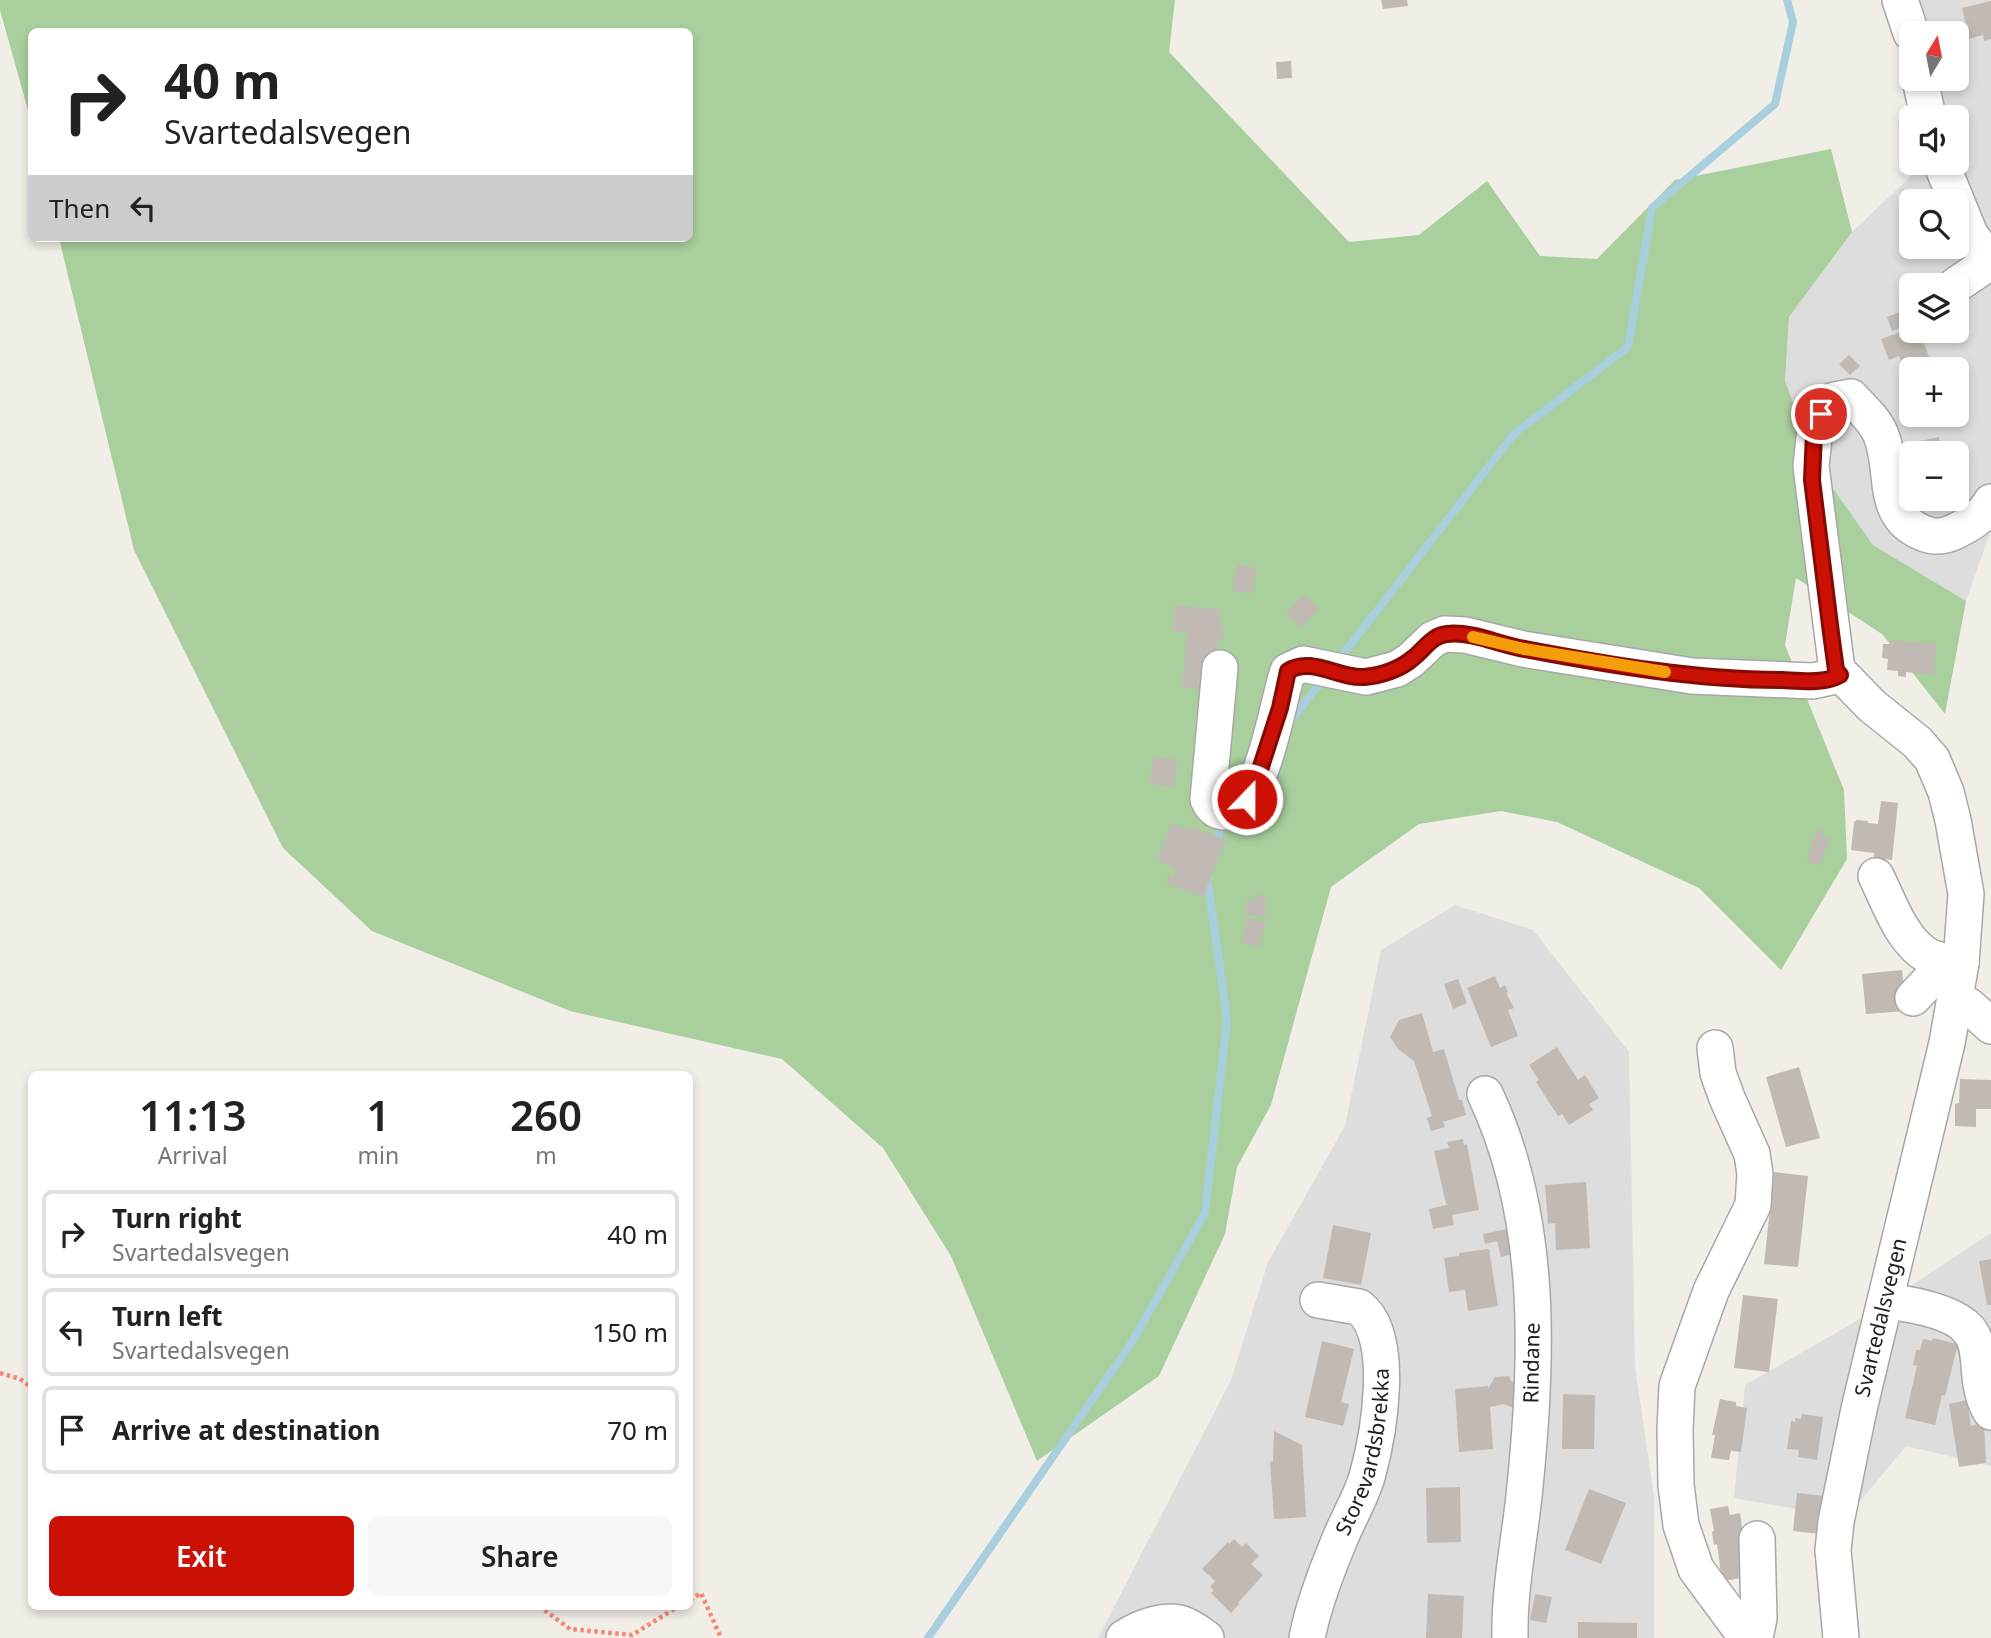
<!DOCTYPE html>
<html lang="en">
<head>
<meta charset="utf-8">
<style>
  body { margin:0; font-family:"Noto Sans",sans-serif; background:#f6f6f6; color:#222; height:100vh; display:flex; flex-direction:column; font-size:26px; white-space:nowrap }
  * { box-sizing:border-box; margin:0 }
  p { font-size:23px; color:#767676 }
  .icon { flex:none; width:38px; height:38px; fill:none; stroke:currentColor; stroke-width:2; stroke-linecap:round; stroke-linejoin:round }
  .map { position:relative; flex:1; overflow:hidden }
  .details { position:absolute; left:28px; top:1071px; width:665px; height:539px; display:flex; flex-direction:column; background:#fff; border-radius:10px; box-shadow:0 4px 10px #0003 }
  .details>* { flex:none }
  .top-card { position:absolute; left:28px; top:28px; width:665px; height:214px; border-radius:10px; box-shadow:0 4px 10px #0003; background:#fff; color:#222; overflow:hidden }
  .needle { width:46px; rotate:10deg }
  .fabs { position:absolute; left:1899px; top:21px; display:grid; gap:14px }
  .fabs a { display:grid; place-items:center; width:70px; height:70px; border-radius:10px; background:#fff; box-shadow:0 4px 10px #0003; font-size:35px }
  .pin { position:absolute; display:grid; place-items:center; width:60px; height:60px; color:#fff; margin:-30px; border:4px solid #fff; border-radius:50%; box-shadow:0 2px 7px #0007 }
  .me { position:absolute; width:77px; margin:-38px; rotate:22deg; stroke-linejoin:round; filter:drop-shadow(0 0 5px #0008) }
  .turn { display:flex; align-items:center; gap:24px; height:147px; padding:0 21px; font-size:32px }
  .turn .icon { width:91px; height:91px; stroke-width:2.5 }
  .turn b { display:block; font-size:49px; line-height:60px }
  .then { display:flex; align-items:center; height:66px; padding:0 21px; background:#0003; gap:14px; font-size:26px }
  .eta { display:flex; justify-content:space-evenly; align-items:center; height:119px; text-align:center }
  .eta b { font-size:42px; font-weight:600; line-height:49px }
  .cta { display:flex; gap:14px; margin-top:auto; padding:14px 21px }
  .cta a { flex:1; height:80px; border-radius:10px; background:#cb1006; color:#fff; font-size:28px; font-weight:600; line-height:80px; text-align:center }
  .cta a+a { background:#f6f6f6; color:#222 }
  ul { padding:0; list-style:none }
  li { display:flex; align-items:center; gap:21px; height:88px; margin:0 14px 10px; padding:0 7px; border:4px solid #e0e0e0; border-radius:10px }
  li div { flex:1 }
  li b { display:block; font-size:26px }
  li em { font-style:normal }
  .map>svg:first-child { display:block }
  .residential { fill:#dedddd; fill-rule:evenodd }
  .forest { fill:#a9cf9d }
  .lines { fill:none; stroke-linecap:round; stroke-linejoin:round }
  .stream { stroke:#a9cedd; stroke-width:8 }
  .building { fill:#c1bab4 }
  .minor-casing { stroke:#a7a7a7; stroke-width:38 }
  .path { stroke:#f68773; stroke-width:4.5; stroke-dasharray:3.5 3.5; stroke-linecap:butt }
  .minor { stroke:#fff; stroke-width:35 }
  .route-casing { stroke:#840a04; stroke-width:18 }
  .route { stroke:#cb1006; stroke-width:12 }
  .slow { stroke:#f59e0b; stroke-width:12 }
  .labels { text-anchor:middle; stroke-width:5; stroke-linejoin:round; paint-order:stroke }
  .street-label { font-size:21px; fill:#202020; stroke:#fff }
</style>
</head>
<body>
<div class="map">
<svg width="1991" height="1638" viewBox="0 0 1991 1638">
  <rect width="100%" height="100%" fill="#f1eee7"/>
  <g class="residential">
    <path d="M1909,0H1991V530L1966,601L1873,545L1817,466L1785,381L1789,317L1852,232L1925,163H1956V117H1928L1922,79H1956V33H1914ZM1911,201H1956V247H1911ZM1911,285H1956V331H1911ZM1911,369H1956V415H1911ZM1911,453H1956V499H1911Z"/>
    <path d="M1455,905L1533,930L1629,1052L1635,1367L1654,1495V1638H1098L1231,1380L1268,1262L1345,1126L1381,950Z"/>
    <path d="M1991,1233V1466L1906,1446L1846,1518L1734,1498L1745,1385L1860,1319Z"/>
  </g>
  <path class="forest" d="M0,0H1175L1169,52L1349,242L1419,235L1487,181L1540,256L1597,259L1675,180L1831,149L1852,232L1789,317L1785,381L1817,466L1873,545L1966,601L1945,714L1882,634L1796,578L1785,645L1844,790L1847,859L1781,970L1699,888L1557,822L1501,811L1419,824L1331,887L1271,1105L1237,1167L1225,1234L1159,1376L1037,1461L951,1256L883,1148L782,1059L570,1011L372,931L283,848L134,550L59,238H690V32H32L31,121L0,10Z"/>
  <g class="lines">
    <g class="stream">
      <path d="M1337,662L1514,434L1628,347L1652,208L1775,104L1793,22L1787,0"/>
      <path d="M1289,723L1324,678"/>
      <path d="M1215,847L1224,819"/>
      <path d="M928,1638L1132,1342L1205,1213L1227,1020L1207,876"/>
    </g>
  </g>
  <g class="building">
    <path d="M1381,0H1407L1408,6L1383,9Z"/>
    <path d="M1991,1V39L1984,41L1983,35L1969,39L1962,8Z"/>
    <path d="M1291,61L1292,78L1277,79L1276,62Z"/>
    <path d="M1910,308L1911,324L1892,331L1887,317Z"/>
    <path d="M1911,328V331H1919L1934,369H1911V378L1907,379L1899,356L1889,360L1881,339Z"/>
    <path d="M1849,355L1860,366L1850,375L1839,364Z"/>
    <path d="M1939,437L1942,453H1922L1920,441Z"/>
    <path d="M1237,565L1256,568L1252,594L1233,591Z"/>
    <path d="M1304,594L1319,608L1302,628L1286,614Z"/>
    <path d="M1175,605L1221,610L1220,626L1224,627L1222,641L1218,640L1213,689L1206,692L1182,686L1188,633L1172,631Z"/>
    <path d="M1890,640L1937,644L1934,675L1906,672V677L1898,676V671L1887,670L1888,659L1882,658L1883,644H1890Z"/>
    <path d="M1154,756L1178,760L1173,787L1149,784Z"/>
    <path d="M1881,801L1898,803L1892,860L1874,858V853L1851,850L1854,822L1857,820L1868,821V823L1878,824Z"/>
    <path d="M1171,823L1188,830L1190,826L1226,840L1203,897L1165,882L1168,875L1173,877L1176,871L1172,869L1173,867L1157,860Z"/>
    <path d="M1818,829L1823,831L1822,836L1830,839L1819,866L1806,860Z"/>
    <path d="M1256,895H1266V917L1246,915V900H1256Z"/>
    <path d="M1247,918L1265,922L1260,947L1242,943Z"/>
    <path d="M1902,970L1906,1011L1866,1014L1862,974Z"/>
    <path d="M1495,976L1500,988L1505,985L1508,992L1506,993L1514,1008L1508,1010L1518,1036L1491,1047L1467,988Z"/>
    <path d="M1458,979L1467,1003L1453,1009L1444,984Z"/>
    <path d="M1422,1013L1433,1052L1444,1049L1459,1100H1462L1466,1115L1443,1122L1445,1127L1431,1131L1427,1118L1432,1116L1414,1061L1398,1049L1390,1037L1399,1020Z"/>
    <path d="M1557,1047L1578,1080L1585,1075L1599,1098L1589,1104L1593,1110L1569,1125L1562,1114L1558,1116L1536,1082L1539,1080L1529,1065Z"/>
    <path d="M1799,1067L1820,1138L1786,1147L1766,1077Z"/>
    <path d="M1960,1079L1991,1080V1109H1976V1127L1955,1126V1104L1959,1103Z"/>
    <path d="M1463,1139L1464,1145L1467,1144L1479,1210L1452,1215L1454,1225L1433,1229L1429,1209L1450,1204H1446L1434,1151L1449,1148L1447,1142Z"/>
    <path d="M1774,1172L1808,1176L1798,1267L1764,1264Z"/>
    <path d="M1586,1182L1590,1248L1556,1250L1555,1223L1548,1224L1545,1185Z"/>
    <path d="M1333,1225L1371,1233L1361,1285L1323,1278Z"/>
    <path d="M1512,1228L1517,1253L1501,1257L1497,1241L1485,1244L1483,1234Z"/>
    <path d="M1489,1249L1498,1306L1468,1311L1465,1290L1449,1292L1444,1258L1459,1256V1253Z"/>
    <path d="M1991,1259V1305H1987L1979,1261Z"/>
    <path d="M1743,1295L1778,1299L1769,1372L1734,1368Z"/>
    <path d="M1933,1338L1958,1344L1945,1396L1942,1395L1935,1425L1905,1418L1917,1366L1913,1365L1916,1350H1920L1923,1339L1932,1341Z"/>
    <path d="M1322,1341L1354,1349L1341,1402L1349,1404L1343,1426L1305,1417Z"/>
    <path d="M1509,1376L1511,1381L1522,1386L1514,1408L1504,1404L1490,1407L1493,1449L1459,1452L1455,1389L1488,1386V1389L1495,1377Z"/>
    <path d="M1563,1394L1595,1395L1594,1449H1562Z"/>
    <path d="M1720,1399L1736,1402V1406L1747,1408L1741,1452L1731,1451L1729,1460L1711,1458L1715,1435H1712Z"/>
    <path d="M1967,1400L1971,1426L1984,1422L1986,1463L1959,1467L1949,1404Z"/>
    <path d="M1802,1414L1823,1417L1817,1460L1798,1457L1799,1450L1787,1449L1791,1421L1795,1422V1418L1801,1419Z"/>
    <path d="M1274,1431L1302,1445L1306,1517L1274,1519L1270,1462L1273,1461Z"/>
    <path d="M1460,1487L1461,1542L1427,1543L1426,1488Z"/>
    <path d="M1589,1489L1626,1503L1601,1564L1565,1550Z"/>
    <path d="M1797,1493L1824,1496L1821,1534L1793,1531Z"/>
    <path d="M1728,1506L1730,1515L1740,1513L1749,1577L1722,1581L1717,1544L1714,1545L1712,1532L1714,1531L1710,1509Z"/>
    <path d="M1234,1539L1242,1547L1246,1543L1259,1556L1251,1564L1263,1575L1238,1603L1239,1604L1231,1613L1211,1593L1214,1590L1210,1587L1215,1581L1202,1569L1228,1542L1229,1544Z"/>
    <path d="M1428,1594L1464,1596L1462,1638H1426Z"/>
    <path d="M1535,1594L1552,1597L1546,1623L1530,1620Z"/>
    <path d="M1578,1622L1637,1623V1638H1578Z"/>
  </g>
  <g class="lines">
    <defs>
      <g id="minor">
        <path d="M1900,0L1911,33"/>
        <path d="M1920,79L1928,117"/>
        <path d="M1941,163L1970,234L1991,264"/>
        <path d="M1956,285L1990,262"/>
        <path d="M1220,668L1208,799C1211,806 1215,811 1224,812C1262,816 1278,697 1288,671L1303,664L1366,677L1397,669L1411,660L1433,639L1445,634L1465,635L1523,649L1692,676L1813,681L1840,675"/>
        <path d="M1876,876C1889,902 1901,940 1928,956C1938,961 1951,962 1961,963"/>
        <path d="M1913,998L1947,962"/>
        <path d="M1956,999L1969,1006L1991,1026"/>
        <path d="M1715,1048L1718,1073L1727,1098L1752,1154L1755,1174L1753,1205L1711,1291L1677,1386L1675,1430L1676,1485L1681,1525L1696,1569L1747,1638"/>
        <path d="M1485,1094C1544,1218 1538,1363 1524,1496C1519,1543 1509,1590 1510,1638"/>
        <path d="M1887,1301C1910,1304 1952,1311 1968,1329C1977,1339 1978,1353 1979,1365C1980,1380 1982,1399 1991,1412"/>
        <path d="M1124,1638C1140,1627 1169,1616 1187,1626C1194,1629 1200,1634 1206,1638"/>
        <path id="s1" d="M1307,1638C1313,1607 1325,1575 1337,1546C1346,1522 1359,1502 1367,1477C1378,1437 1397,1336 1359,1307L1318,1300"/>
        <path d="M1755,1638L1759,1618L1757,1539"/>
        <path id="s2" d="M1841,1638L1833,1550L1836,1522L1859,1409L1947,1043L1961,963L1966,894L1953,820L1946,792L1932,759L1917,742L1872,706L1837,670L1811,466L1816,421L1835,400L1851,397C1862,409 1875,420 1881,435C1896,473 1879,515 1923,533C1934,538 1943,537 1954,532C1968,525 1983,517 1991,502"/>
      </g>
    </defs>
    <use href="#minor" class="minor-casing"/>
    <g class="path">
      <path d="M0,1373L20,1379L32,1388"/>
      <path d="M690,1600L701,1593L721,1638"/>
      <path d="M539,1606L570,1629L632,1635L679,1606"/>
    </g>
    <use href="#minor" class="minor"/>
  </g>
  <g class="lines">
    <defs>
      <path id="route" d="M1247,799L1255,785L1280,708L1288,671C1311,656 1339,679 1364,677C1380,676 1401,669 1413,658C1424,650 1432,635 1447,634C1472,631 1500,645 1525,649C1609,665 1697,680 1783,680C1801,681 1824,684 1840,675L1836,670L1831,633L1812,480L1814,433L1821,414"/>
    </defs>
    <use href="#route" class="route-casing"/>
    <use href="#route" class="route"/>
    <path class="slow" d="M1473,637L1524,649L1665,672"/>
  </g>
  <g class="labels">
    <g class="street-label">
      <text dy="7" stroke="none"><textPath href="#s2" startOffset="326">Svartedalsvegen</textPath></text>
      <text transform="translate(1532 1363) rotate(-89)" y="7">Rindane</text>
      <text dy="7" stroke="none"><textPath href="#s1" startOffset="196">Storevardsbrekka</textPath></text>
    </g>
  </g>
</svg>
<div class="fabs">
<a><svg class="needle" viewBox="-14 -14 28 28"><path d="M0-13l5 13h-10z" fill="#e53935"/><path d="M0 13l5-13h-10z" fill="#767676"/></svg></a>
<a><svg class="icon" aria-label="sound" viewBox="0 0 24 24"><path d="M4 9h4l5-4v14l-5-4H4zM17 9q2 3 0 6"/></svg></a>
<a><svg class="icon" aria-label="search" viewBox="0 0 24 24"><circle cx="10" cy="10" r="6"/><path d="M15 15l6 6"/></svg></a>
<a><svg class="icon" aria-label="layers" viewBox="0 0 24 24"><path d="M12 4l9 5-9 5-9-5zM3 14l9 5 9-5"/></svg></a>
<a>+</a>
<a>−</a>
</div>
<div class="pin" style="left:1821px;top:414px;background:#d93025"><svg class="icon" aria-label="arrive" viewBox="0 0 24 24"><path d="M6 21V4h12l-3 4 3 4H6"/></svg></div>
<svg class="me" style="left:1247px;top:799px" viewBox="-20 -20 40 40"><circle r="17" fill="#cb1006" stroke="#fff" stroke-width="3"/><path d="M0-11L8 9 0 5-8 9z" fill="#fff"/></svg>
<div class="top-card">
<div class="turn"><svg class="icon" aria-label="right" viewBox="0 0 24 24"><path d="M7 20v-9h11M14 6l5 5-5 5"/></svg><div><b>40 m</b>Svartedalsvegen</div></div>
<div class="then">Then<svg class="icon" aria-label="left" viewBox="0 0 24 24"><path d="M17 20v-9H6M10 6l-5 5 5 5"/></svg></div>
</div>
<section class="details">
<div class="eta">
<div><b>11:13</b><p>Arrival</p></div>
<div><b>1</b><p>min</p></div>
<div><b>260</b><p>m</p></div>
</div>
<ul>
<li><svg class="icon" aria-label="right" viewBox="0 0 24 24"><path d="M7 20v-9h11M14 6l5 5-5 5"/></svg><div><b>Turn right</b><p>Svartedalsvegen</p></div><em>40 m</em></li>
<li><svg class="icon" aria-label="left" viewBox="0 0 24 24"><path d="M17 20v-9H6M10 6l-5 5 5 5"/></svg><div><b>Turn left</b><p>Svartedalsvegen</p></div><em>150 m</em></li>
<li><svg class="icon" aria-label="arrive" viewBox="0 0 24 24"><path d="M6 21V4h12l-3 4 3 4H6"/></svg><div><b>Arrive at destination</b></div><em>70 m</em></li>
</ul>
<div class="cta"><a>Exit</a><a>Share</a></div>
</section>
</div>
</body>
</html>
